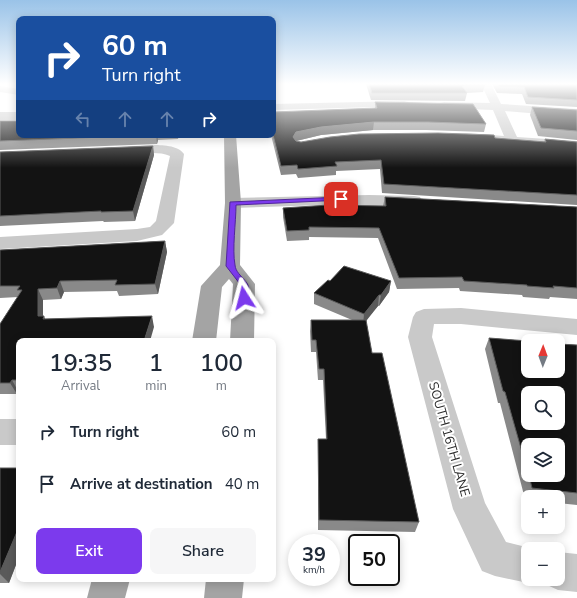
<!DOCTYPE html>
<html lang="en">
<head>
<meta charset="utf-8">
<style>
  body { margin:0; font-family:"Nunito Sans",sans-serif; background:#f6f6f7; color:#1f2937; height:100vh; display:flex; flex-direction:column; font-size:15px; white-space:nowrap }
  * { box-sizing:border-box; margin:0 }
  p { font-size:13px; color:#747a83 }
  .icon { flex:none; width:22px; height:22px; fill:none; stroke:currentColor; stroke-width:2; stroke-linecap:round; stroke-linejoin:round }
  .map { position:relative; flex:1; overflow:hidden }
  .sheet { position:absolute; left:16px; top:338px; width:260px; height:244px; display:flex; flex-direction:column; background:#fff; border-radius:8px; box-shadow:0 2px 10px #0003 }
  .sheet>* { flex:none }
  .top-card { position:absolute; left:16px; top:16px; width:260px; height:122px; border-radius:8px; box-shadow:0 2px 10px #0003; background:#1a4fa0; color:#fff; overflow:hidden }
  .needle { width:26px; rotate:1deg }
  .controls { position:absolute; left:521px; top:334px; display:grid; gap:8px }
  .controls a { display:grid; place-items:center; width:44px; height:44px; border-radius:8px; background:#fff; box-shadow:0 2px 10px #0003; font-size:20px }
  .speed { position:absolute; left:288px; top:534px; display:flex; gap:8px; font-size:20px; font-weight:700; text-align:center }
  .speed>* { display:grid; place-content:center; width:52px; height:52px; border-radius:50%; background:#fff; box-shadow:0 2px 10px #0003; line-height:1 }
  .speed small { font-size:10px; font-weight:400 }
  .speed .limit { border:2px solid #111; border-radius:6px; background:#fff; color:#111 }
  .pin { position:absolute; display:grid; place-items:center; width:34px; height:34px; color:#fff; margin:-17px; border-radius:8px; box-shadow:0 2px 6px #0006 }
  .me { position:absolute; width:44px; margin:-22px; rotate:351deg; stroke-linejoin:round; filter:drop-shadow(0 0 3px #0008) }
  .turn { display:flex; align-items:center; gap:14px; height:84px; padding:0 20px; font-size:18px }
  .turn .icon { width:52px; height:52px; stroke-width:2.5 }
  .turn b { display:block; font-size:28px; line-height:34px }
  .lanes { display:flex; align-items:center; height:38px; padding:0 20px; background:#0003; justify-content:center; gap:20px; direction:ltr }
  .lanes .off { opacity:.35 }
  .eta { display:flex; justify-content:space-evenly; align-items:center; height:68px; text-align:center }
  .eta b { font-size:24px; font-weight:600; line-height:28px }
  .cta { display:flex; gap:8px; margin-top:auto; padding:8px 20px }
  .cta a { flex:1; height:46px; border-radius:8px; background:#7c3aed; color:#fff; font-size:16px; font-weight:600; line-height:46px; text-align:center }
  .cta a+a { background:#f6f6f7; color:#1f2937 }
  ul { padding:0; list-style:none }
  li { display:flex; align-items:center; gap:12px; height:52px; padding:0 20px }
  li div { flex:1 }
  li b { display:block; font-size:15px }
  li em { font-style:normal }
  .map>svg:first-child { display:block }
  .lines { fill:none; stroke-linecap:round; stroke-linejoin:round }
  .minor { fill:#c9c9c9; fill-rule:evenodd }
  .major { fill:#a4a4a4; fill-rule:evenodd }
  .wall { fill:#898989; fill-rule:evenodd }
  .shaded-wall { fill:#5a5a5a }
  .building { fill:#131313; stroke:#5a5a5a; fill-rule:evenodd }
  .route { fill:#7c3aed; stroke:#51269a }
  .labels { text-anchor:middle; stroke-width:4; stroke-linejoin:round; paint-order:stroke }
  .near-street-label { font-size:13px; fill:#2c2c2c; stroke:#fff }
</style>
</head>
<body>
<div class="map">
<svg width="577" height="598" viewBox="0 0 577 598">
  <rect width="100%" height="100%" fill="#fff"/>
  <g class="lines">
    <g class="minor">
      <path d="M481,84H491L501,104L577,109V117L505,111L517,137L577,141V149L461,140L459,137L461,134L466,133L504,136L493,110L444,108L440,107L438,105L440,103L444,102L490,103Z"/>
      <path d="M0,86L19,89V95L0,92Z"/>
      <path d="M404,101L408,102L410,104L408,106L273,110V104Z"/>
      <rect x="0" y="112" width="19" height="8"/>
      <path d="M152,145C161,145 178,145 184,154L174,223L162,235L137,241L0,249V237L137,229L150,227L156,221L170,156C153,149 136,157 119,153L117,150L119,147Z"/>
      <path d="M369,195L414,196L420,197L422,201L420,205L414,206L324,205L233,208L227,207L225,203L227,199L233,198Z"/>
      <path d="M461,308L577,319V335L461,324H434L432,337L485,503L506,542L534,549H528V579H539L528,583L495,576L482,571L453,509L408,337L413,317L416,312L424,309Z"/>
      <rect x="0" y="419" width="19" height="26"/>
      <path d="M558,552L577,554V592L558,590L545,584L543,579H558Z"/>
    </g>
    <g class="major">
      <path d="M224,135H236L241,203L240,265L255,284L254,341H230L233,284L229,279L222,287L216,341H192L201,286L220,265L225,203Z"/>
      <path d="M92,579H130L125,598H87Z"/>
      <path d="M206,579H244L242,598H204Z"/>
    </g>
  </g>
  <g class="wall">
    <path d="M366,84H485V85L483,92L467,93L465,101L371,100Z"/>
    <path d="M492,84H577V107L526,104L522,94L497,93Z"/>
    <path d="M375,102L486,124L484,132L426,130H373L321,135L296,141L301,142L495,138L544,142L545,139L577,142V205L382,193L380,169L336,171V175L298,178L296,174L281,175L271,135L375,108Z"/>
    <path d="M532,107L577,110V140L538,136L530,115Z"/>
    <path d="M0,121L19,135H179L178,139L158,140L157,144L0,150Z"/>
    <path d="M153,146L154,155L135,221L104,222L103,221L0,226V152Z"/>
    <path d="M385,197L577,207V299L550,297L549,299L523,297L522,295L460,291L459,288L397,289L378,238L309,237V240L287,241L283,217V208L383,206Z"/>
    <path d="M165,241L167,252L158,294L119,296L117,291L64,292L61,299L43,300V316L45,319L154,327L19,341V391H18L17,394H0V324L18,297L0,298V250Z"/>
    <path d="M330,281H391L389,292L379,306H378L366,320L372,353L419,522L415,532L318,530V439H326L323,380H318L316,352H311L310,331L311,320H352L314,304V293Z"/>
    <path d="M489,338L577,345V505L558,503V497H528V499H525L500,403H498L485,349ZM528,445L558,475H528Z"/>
    <path d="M0,468H19V557L9,583H0Z"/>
  </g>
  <g class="shaded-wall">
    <path d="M374,122L373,130L321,135L296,141L293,137L296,132L321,127Z"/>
    <path d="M156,135H158V140L157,144Z"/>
    <path d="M153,146L154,155L135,221L133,211Z"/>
    <path d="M165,241L167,252L158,294L155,284Z"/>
    <path d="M60,281L64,292L61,299L57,288Z"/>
    <path d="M391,281L389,292L379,306L381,295Z"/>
    <path d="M38,289L43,300V318L44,316L49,328L38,316Z"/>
    <path d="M379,295L378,306L363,325L364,314Z"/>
    <path d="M152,316L154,327L150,341H144Z"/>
    <path d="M12,380L18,391L17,394L10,383Z"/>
    <path d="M19,527V557L9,583L0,574V572Z"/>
  </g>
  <g class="building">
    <path d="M369,84H485V85L462,86L467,93H372Z"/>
    <path d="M498,84H577V100L528,97L524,87L499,86Z"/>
    <path d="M375,102L473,104L486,124L428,122H374L321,127L296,132L293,137L296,141L301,142L330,137L359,134L438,133L494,135L495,138L546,142L545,139L577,142V195L384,184L381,160L335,162L337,166L298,169L297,165L281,166L273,135V112L377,108Z"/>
    <path d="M532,107L577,110V131L541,128Z"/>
    <path d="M0,121H19V135H156L0,141Z"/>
    <path d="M153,146L133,211L101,212V211L0,216V152Z"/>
    <path d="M385,197L577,207V288L553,286L554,288L527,286V285L464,281L462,277L399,278L379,228L309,227V230L287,231L283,208L329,205L386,206Z"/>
    <path d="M165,241L155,284L115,285L117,280L60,281L57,288L38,289V316H44L43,319L152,316L144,341H19V380H12L10,383H0V324L22,290H17L20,286H0V250Z"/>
    <path d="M344,266L391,281L381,295H379L364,314L314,293L328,280L330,281Z"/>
    <path d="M311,320H366L372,353H382L419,522L319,520L318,439H327L324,369H319L316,340H312Z"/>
    <path d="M489,338L528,341V371H558V344L577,345V493L532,488L529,475H558V445H528V473L505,392L503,391ZM528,393H558V423H528Z"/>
    <path d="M0,468H19V527L0,572Z"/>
  </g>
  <linearGradient id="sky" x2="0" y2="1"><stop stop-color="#9ac3e8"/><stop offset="0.5" stop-color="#fff"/><stop offset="1" stop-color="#fff" stop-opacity="0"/></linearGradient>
  <rect width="577" height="168" fill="url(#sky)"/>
  <path class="route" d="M341,197H343V200L236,205C236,222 232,249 235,265C236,278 256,281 247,300H240L239,298L240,284L226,266L230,202Z"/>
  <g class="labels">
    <g class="near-street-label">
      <text transform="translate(450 439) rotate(74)" y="5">SOUTH 16TH LANE</text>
    </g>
  </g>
</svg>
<div class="controls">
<a><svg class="needle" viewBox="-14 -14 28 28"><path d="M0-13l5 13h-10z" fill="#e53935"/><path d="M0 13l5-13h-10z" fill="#747a83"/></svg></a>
<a><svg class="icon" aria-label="search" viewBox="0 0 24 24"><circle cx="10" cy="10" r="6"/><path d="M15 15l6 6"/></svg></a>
<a><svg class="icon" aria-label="layers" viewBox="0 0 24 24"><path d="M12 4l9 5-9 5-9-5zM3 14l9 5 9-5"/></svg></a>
<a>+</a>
<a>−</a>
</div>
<div class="speed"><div>39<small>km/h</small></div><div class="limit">50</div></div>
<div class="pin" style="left:341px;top:199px;background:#d93025"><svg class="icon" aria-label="arrive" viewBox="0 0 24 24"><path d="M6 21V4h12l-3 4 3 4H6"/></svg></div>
<svg class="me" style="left:244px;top:298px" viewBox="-20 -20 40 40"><path d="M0-17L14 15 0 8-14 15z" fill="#7c3aed" stroke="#fff" stroke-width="4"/></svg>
<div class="top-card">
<div class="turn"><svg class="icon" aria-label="right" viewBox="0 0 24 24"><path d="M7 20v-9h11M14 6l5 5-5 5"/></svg><div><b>60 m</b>Turn right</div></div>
<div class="lanes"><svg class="icon off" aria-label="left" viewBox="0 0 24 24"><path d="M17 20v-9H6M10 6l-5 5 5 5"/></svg><svg class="icon off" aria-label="ahead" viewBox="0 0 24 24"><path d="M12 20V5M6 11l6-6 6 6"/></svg><svg class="icon off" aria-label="ahead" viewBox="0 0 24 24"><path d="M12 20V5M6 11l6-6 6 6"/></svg><svg class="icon" aria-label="right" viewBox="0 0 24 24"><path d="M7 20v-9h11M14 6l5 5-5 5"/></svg></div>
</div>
<section class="sheet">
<div class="eta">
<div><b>19:35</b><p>Arrival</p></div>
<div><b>1</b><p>min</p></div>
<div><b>100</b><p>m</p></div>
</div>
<ul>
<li><svg class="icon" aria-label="right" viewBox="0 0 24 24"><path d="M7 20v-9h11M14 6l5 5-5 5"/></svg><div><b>Turn right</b></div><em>60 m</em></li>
<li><svg class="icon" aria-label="arrive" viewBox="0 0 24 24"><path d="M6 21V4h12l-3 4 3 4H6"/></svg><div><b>Arrive at destination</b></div><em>40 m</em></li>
</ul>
<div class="cta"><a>Exit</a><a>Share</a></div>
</section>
</div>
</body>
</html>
